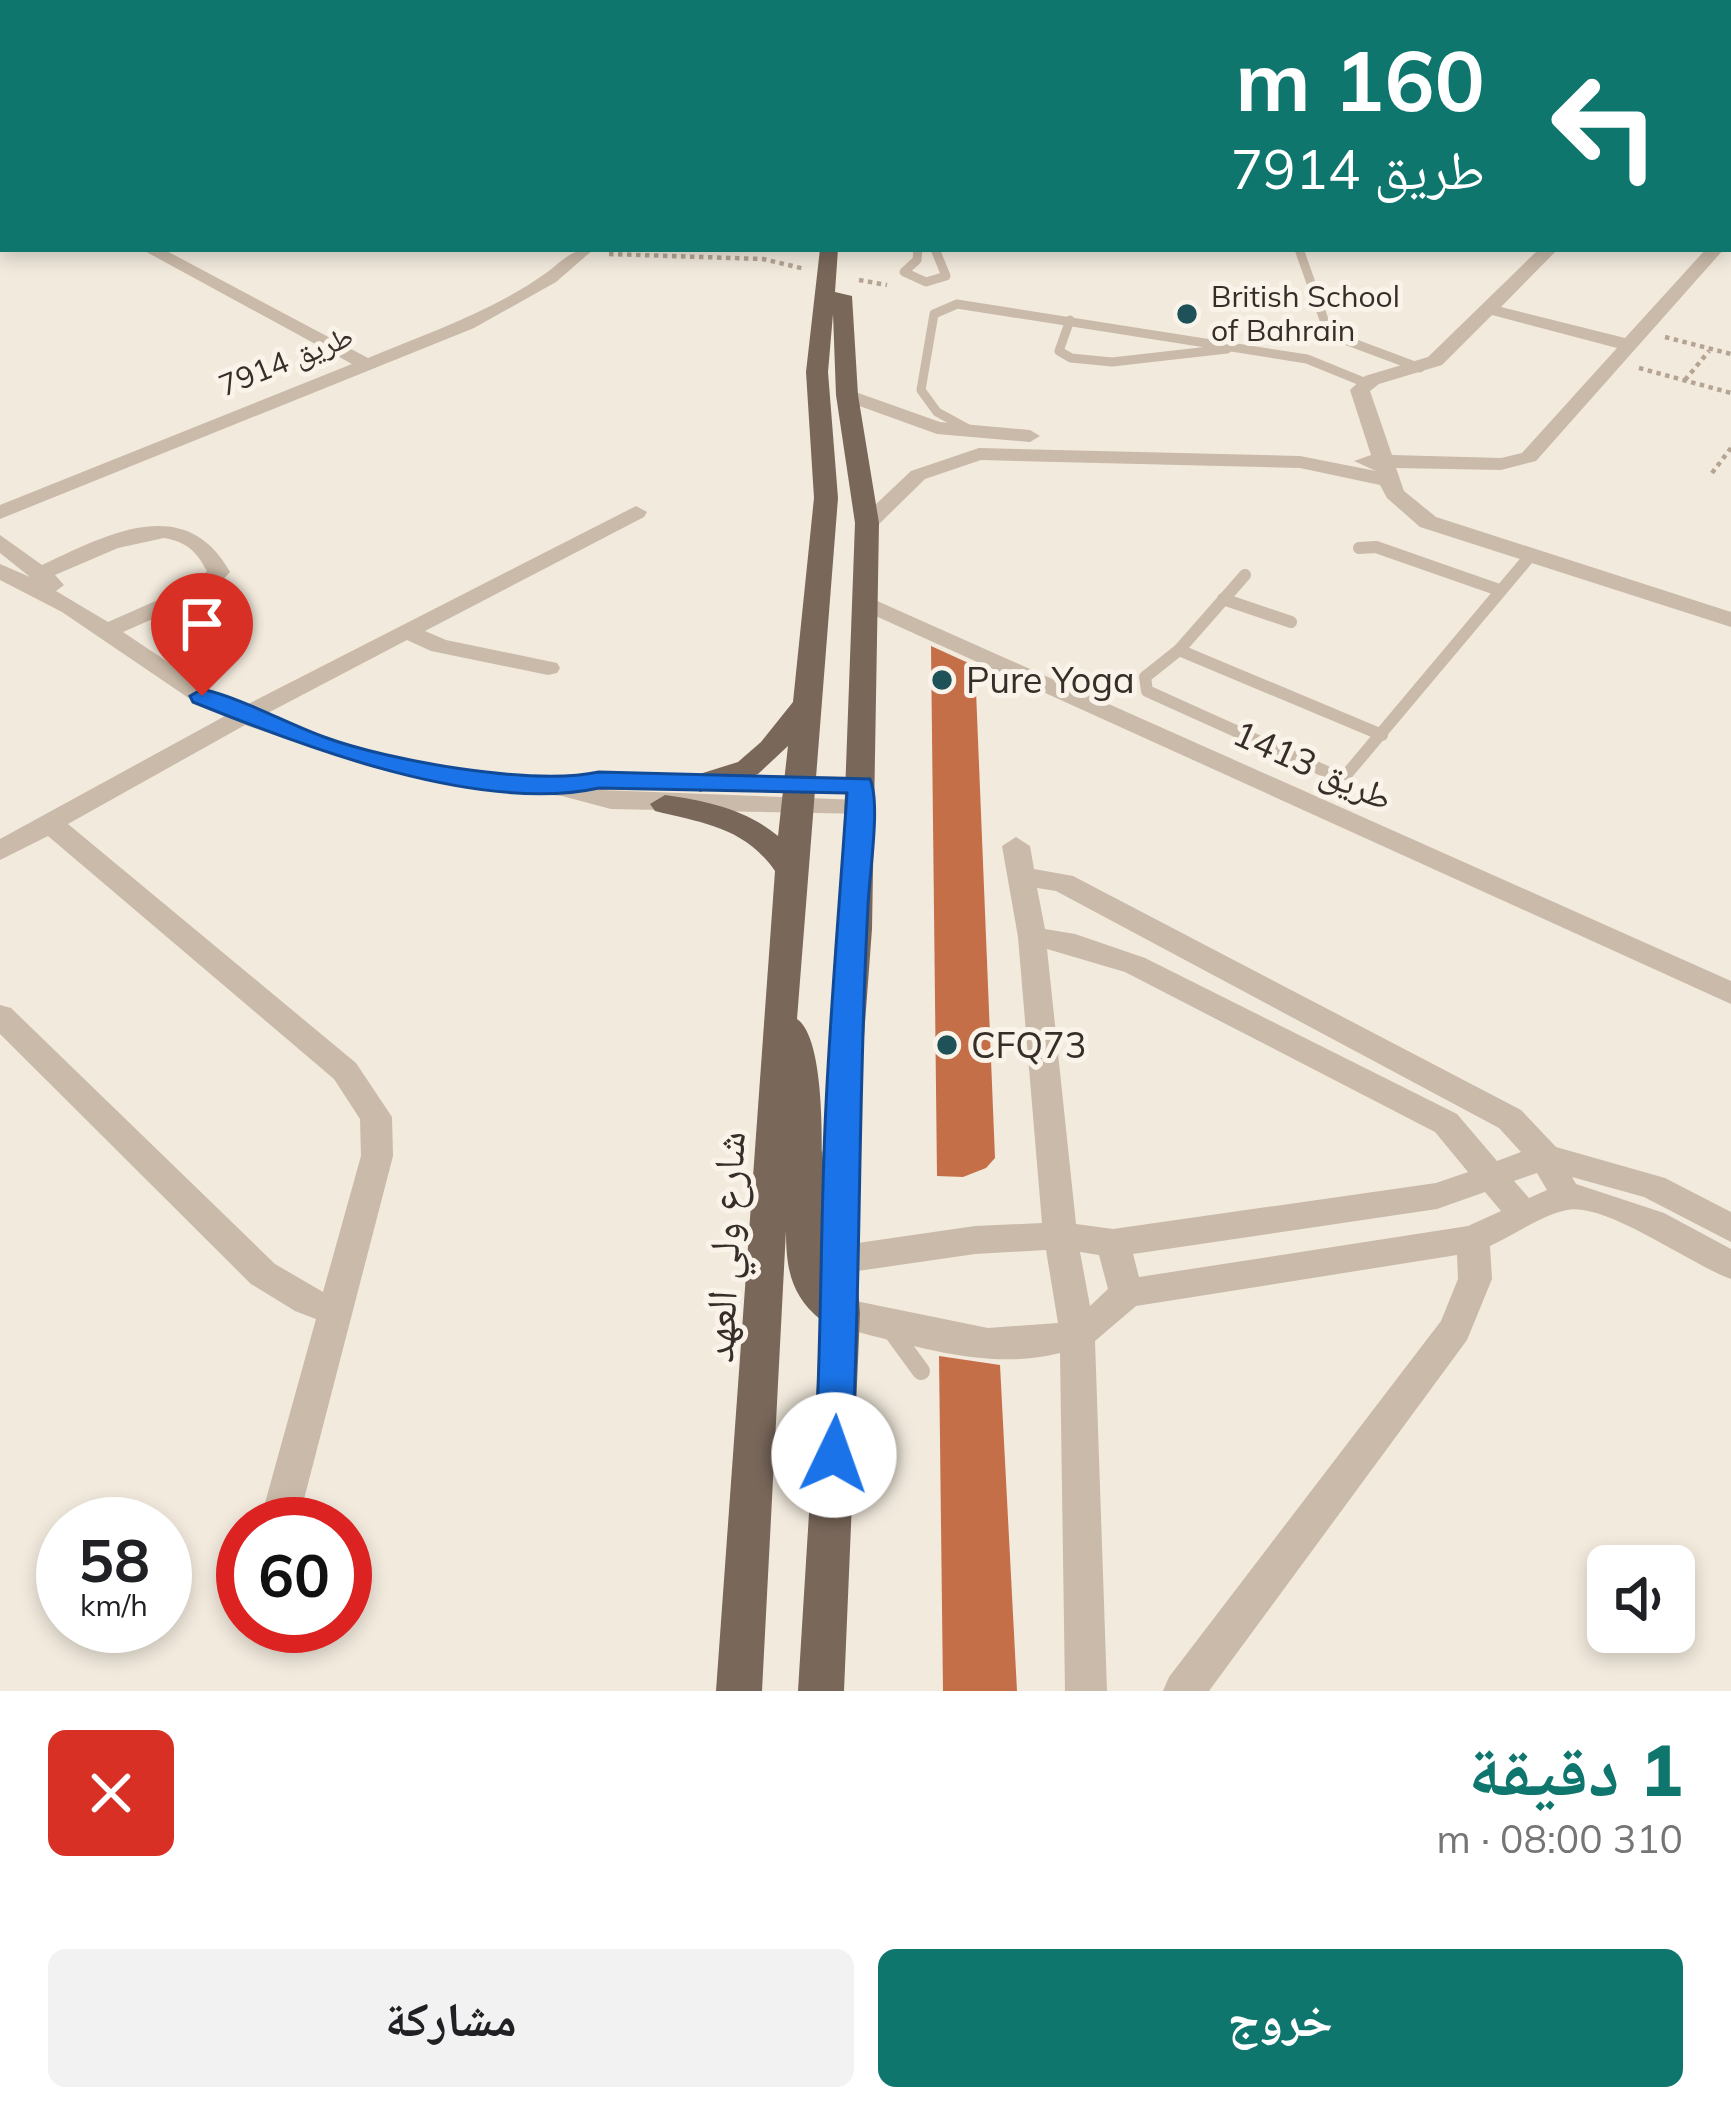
<!DOCTYPE html>
<html lang="ar">
<head>
<meta charset="utf-8">
<style>
  body { margin:0; font-family:Mulish,"Noto Naskh Arabic",sans-serif; background:#f2f2f2; color:#202124; direction:rtl; height:100vh; display:flex; flex-direction:column; font-size:45px; white-space:nowrap }
  * { box-sizing:border-box; margin:0 }
  p { font-size:39px; color:#757577 }
  .icon { flex:none; width:66px; height:66px; fill:none; stroke:currentColor; stroke-width:2; stroke-linecap:round; stroke-linejoin:round }
  .map { position:relative; height:1691px; overflow:hidden; direction:ltr }
  .sheet { display:flex; flex-direction:column; background:#fff; flex:1 }
  .sheet>* { flex:none }
  .guide { position:absolute; left:0px; top:0px; width:1731px; height:252px; box-shadow:0 6px 18px #0003; direction:rtl; background:#0f766e; color:#fff; overflow:hidden }
  .tools { position:absolute; left:1587px; top:1545px; display:grid; gap:24px }
  .tools a { display:grid; place-items:center; width:108px; height:108px; border-radius:18px; background:#fff; box-shadow:0 6px 18px #0003; font-size:60px }
  .speed { position:absolute; left:36px; top:1497px; display:flex; gap:24px; font-size:60px; font-weight:700; text-align:center }
  .speed>* { display:grid; place-content:center; width:156px; height:156px; border-radius:50%; background:#fff; box-shadow:0 6px 18px #0003; line-height:1 }
  .speed small { font-size:30px; font-weight:400 }
  .speed .limit { border:18px solid #d22; background:#fff; color:#111 }
  .pin { position:absolute; display:grid; place-items:center; width:102px; height:102px; color:#fff; margin:-123px -51px; border-radius:50% 50% 50% 0; rotate:-45deg; box-shadow:0 0 12px #0007 }
  .pin .icon { rotate:45deg }
  .me { position:absolute; width:132px; margin:-66px; rotate:3deg; stroke-linejoin:round; filter:drop-shadow(0 0 9px #0008) }
  .turn { display:flex; align-items:center; gap:42px; height:252px; padding:0 48px; font-size:54px }
  .turn .icon { width:156px; height:156px; stroke-width:2.5 }
  .turn b { display:block; font-size:84px; line-height:102px }
  .round { display:grid; place-items:center; flex:none; width:126px; height:126px; border-radius:18px; background:#f2f2f2 }
  .head { display:flex; align-items:center; justify-content:space-between; height:204px; padding:0 48px }
  h1 { font-size:72px; font-weight:800; line-height:90px; color:#0f766e }
  .action { display:flex; gap:24px; margin-top:auto; padding:24px 48px }
  .action a { flex:1; height:138px; border-radius:18px; background:#0f766e; color:#fff; font-size:48px; font-weight:800; line-height:138px; text-align:center }
  .action a+a { background:#f2f2f2; color:#202124 }
  .map>svg:first-child { display:block }
  .building { fill:#c56f49 }
  .lines { fill:none; stroke-linecap:round; stroke-linejoin:round }
  .path { stroke:#b6a493; stroke-width:4.5; stroke-dasharray:4.5 4.5; stroke-linecap:butt }
  .lane-far2 { stroke:#cabaa9; stroke-width:9 }
  .lane-far1 { stroke:#cabaa9; stroke-width:12 }
  .lane { stroke:#cabaa9; stroke-width:18 }
  .street { fill:#cabaa9; fill-rule:evenodd }
  .primary { fill:#79675a; fill-rule:evenodd }
  .route { fill:#1a73e8; stroke:#114b97; stroke-width:3 }
  .poi-dot { fill:#1f5159; stroke:#faf3e9; stroke-width:4.5 }
  .labels { text-anchor:middle; stroke-width:10; stroke-linejoin:round; paint-order:stroke }
  .far-poi-label { font-size:30px; fill:#372e29; stroke:#faf3e9; text-anchor:start }
  .far-street-label { font-size:30px; fill:#372e29; stroke:#faf3e9 }
  .poi-label { font-size:36px; fill:#372e29; stroke:#faf3e9; text-anchor:start }
  .street-label { font-size:36px; fill:#372e29; stroke:#faf3e9 }
  .near-street-label { font-size:42px; fill:#372e29; stroke:#faf3e9 }
</style>
</head>
<body>
<div class="map">
<svg width="1731" height="1691" viewBox="0 0 1731 1691">
  <rect width="100%" height="100%" fill="#f2eadd"/>
  <g class="building">
    <path d="M931,646L975,666L995,1158L986,1168L963,1177L937,1176Z"/>
    <path d="M939,1356L1000,1365L1017,1691H943Z"/>
  </g>
  <g class="lines">
    <g class="path">
      <path d="M609,254L763,259L805,269"/>
      <path d="M859,280L887,285"/>
      <path d="M1665,337L1731,354"/>
      <path d="M1639,368L1731,393"/>
      <path d="M1685,380L1709,351"/>
      <path d="M1712,473L1731,448"/>
    </g>
    <g class="lane-far2">
      <path d="M918,249L917,260L904,272L926,282L946,276L935,249"/>
      <path d="M1299,249L1329,334L1420,368"/>
      <path d="M1070,320L1059,351L1071,358L1112,362L1227,349"/>
      <path d="M970,430L937,412L921,390L934,314L957,304L1307,359L1366,383"/>
    </g>
    <g class="lane-far1">
      <path d="M1359,548L1376,547L1499,590"/>
      <path d="M1245,575L1179,650L1382,735"/>
      <path d="M1223,599L1291,622"/>
      <path d="M1179,650L1145,677L1147,691L1329,773L1347,774L1531,555"/>
    </g>
    <path class="lane" d="M891,1330L921,1371"/>
    <g class="street">
      <path d="M46,0H91L94,3H43Z"/>
      <path d="M129,0H147L150,3H131Z"/>
      <path d="M467,0H486L489,3H469Z"/>
      <path d="M3,11V19L0,20V12Z"/>
      <path d="M0,70H3L0,79Z"/>
      <rect x="1728" y="98" width="3" height="8"/>
      <path d="M0,164L3,165V176L0,175Z"/>
      <rect x="1728" y="213" width="3" height="10"/>
      <path d="M141,249H163L368,358C428,333 493,311 546,273C564,260 570,249 594,249L556,282L474,328L0,519V505L352,364Z"/>
      <path d="M1539,249H1558L1501,307L1625,338L1706,249H1724L1536,461L1501,470L1396,468L1404,491L1436,517L1731,612V627L1420,527L1387,498L1380,485L1300,468L981,460L925,479L875,528H859L856,523L911,471L979,448L1300,456L1376,471L1354,461L1371,455L1350,390L1365,376L1428,357ZM1492,315L1617,348L1522,453L1501,458L1392,455L1370,391L1379,384L1442,365Z"/>
      <path d="M847,389L940,422L1030,430L1040,436L1030,442L937,434L840,399L837,395Z"/>
      <path d="M636,506L647,512L644,517L425,631L446,640L557,663L560,668L557,673L548,675L431,651L407,640L264,715L370,751L460,769L562,780L612,772L861,777L870,779L874,785L870,791L601,790L860,800L873,808L869,814L611,809L562,796L460,785L366,766L245,725L68,824L356,1063L392,1117L393,1156L303,1503L297,1515L284,1520L271,1515L265,1503L316,1319L295,1311L251,1284L0,1034V1005L11,1008L275,1264L323,1292L361,1156L360,1119L334,1079L48,836L0,860V839L225,716L193,701L62,612L0,580V564L30,577L0,553V535L42,565C107,534 186,492 230,572L210,594L123,632L211,691L244,706ZM164,538C187,542 196,551 207,571L194,584L108,622L56,591L64,585L55,575L118,548Z"/>
      <path d="M866,596L1731,981V1004L858,608V598Z"/>
      <path d="M1016,837L1030,846L1034,869L1073,876L1521,1110L1556,1147L1665,1178L1731,1212V1242L1644,1197L1572,1177L1576,1184L1664,1213L1731,1249V1279C1691,1265 1606,1202 1567,1210C1542,1215 1514,1235 1490,1246L1492,1279L1467,1340L1209,1691H1163L1169,1677L1441,1321L1458,1279L1457,1255L1136,1306L1095,1341L1107,1691H1065L1060,1353C988,1372 910,1344 841,1328L829,1323L824,1313L829,1303L841,1298L988,1328L1058,1323L1046,1250L975,1254L837,1274L825,1270L820,1260L825,1250L837,1246L975,1226L1042,1223L1018,937L1002,846ZM1037,888L1056,891L1499,1128L1521,1152L1497,1161L1457,1114L1145,958L1075,934L1045,929ZM1047,949L1125,972L1435,1132L1468,1172L1436,1183L1113,1229L1076,1224ZM1537,1173L1547,1190L1529,1198L1514,1181ZM1485,1192L1501,1211L1468,1226L1139,1277L1133,1254L1437,1209ZM1080,1252L1099,1255L1108,1289L1090,1306Z"/>
    </g>
    <g class="primary">
      <path d="M858,0H872L873,3H859Z"/>
      <path d="M820,249H838L835,292L852,296L858,395L879,523L872,929L859,1104L856,1260L860,1313L844,1691H798L821,1320C790,1295 786,1267 786,1230L762,1691H716L775,871C744,827 703,823 655,811L650,804L665,795C706,801 746,809 778,836L788,746L758,774L700,792L686,783L690,777L738,762L761,742L793,702L814,498L806,372ZM833,314L836,395L855,523L840,929L822,1161C822,1129 823,1037 797,1019L838,498L828,372Z"/>
    </g>
  </g>
  <path class="route" d="M202,689C244,699 283,722 324,737C389,761 532,786 599,772L870,779C881,803 869,876 868,906C858,1089 861,1272 852,1455L847,1467L834,1472L820,1467L815,1455C822,1338 820,1222 826,1105C831,1001 840,897 847,793L599,788C480,814 304,747 193,702L190,696Z"/>
  <g class="poi-dot">
    <circle cx="1187" cy="314" r="12"/>
    <circle cx="942" cy="680" r="12"/>
    <circle cx="947" cy="1045" r="12"/>
  </g>
  <g class="labels">
    <g class="far-poi-label">
      <text x="1211" y="307">British School<tspan x="1211" dy="34">of Bahrain</tspan></text>
    </g>
    <g class="far-street-label">
      <text transform="translate(286 361) rotate(-22)" y="10">طريق 7914</text>
    </g>
    <g class="poi-label">
      <text x="966" y="693">Pure Yoga</text>
      <text x="971" y="1058">CFQ73</text>
    </g>
    <g class="street-label">
      <text transform="translate(1313 765) rotate(24)" y="13">طريق 1413</text>
    </g>
    <g class="near-street-label">
      <text transform="translate(724 1247) rotate(-87)" y="15">شارع ولي العهد</text>
    </g>
  </g>
</svg>
<div class="tools">
<a><svg class="icon" aria-label="sound" viewBox="0 0 24 24"><path d="M4 9h4l5-4v14l-5-4H4zM17 9q2 3 0 6"/></svg></a>
</div>
<div class="speed"><div>58<small>km/h</small></div><div class="limit">60</div></div>
<div class="pin" style="left:202px;top:696px;background:#d93025"><svg class="icon" aria-label="arrive" viewBox="0 0 24 24"><path d="M6 21V4h12l-3 4 3 4H6"/></svg></div>
<svg class="me" style="left:834px;top:1455px" viewBox="-20 -20 40 40"><circle r="19" fill="#fff"/><path d="M0-13L10 11 0 6-10 11z" fill="#1a73e8"/></svg>
<div class="guide">
<div class="turn"><svg class="icon" aria-label="left" viewBox="0 0 24 24"><path d="M17 20v-9H6M10 6l-5 5 5 5"/></svg><div><b>160 m</b>طريق 7914</div></div>
</div>
</div>
<section class="sheet">
<div class="head"><div><h1>1 دقيقة</h1><p>310 m · 08:00</p></div><a class="round" style="background:#d93025;color:#fff"><svg class="icon" aria-label="close" viewBox="0 0 24 24"><path d="M6 6l12 12M18 6L6 18"/></svg></a></div>
<div class="action"><a>خروج</a><a>مشاركة</a></div>
</section>
</body>
</html>
